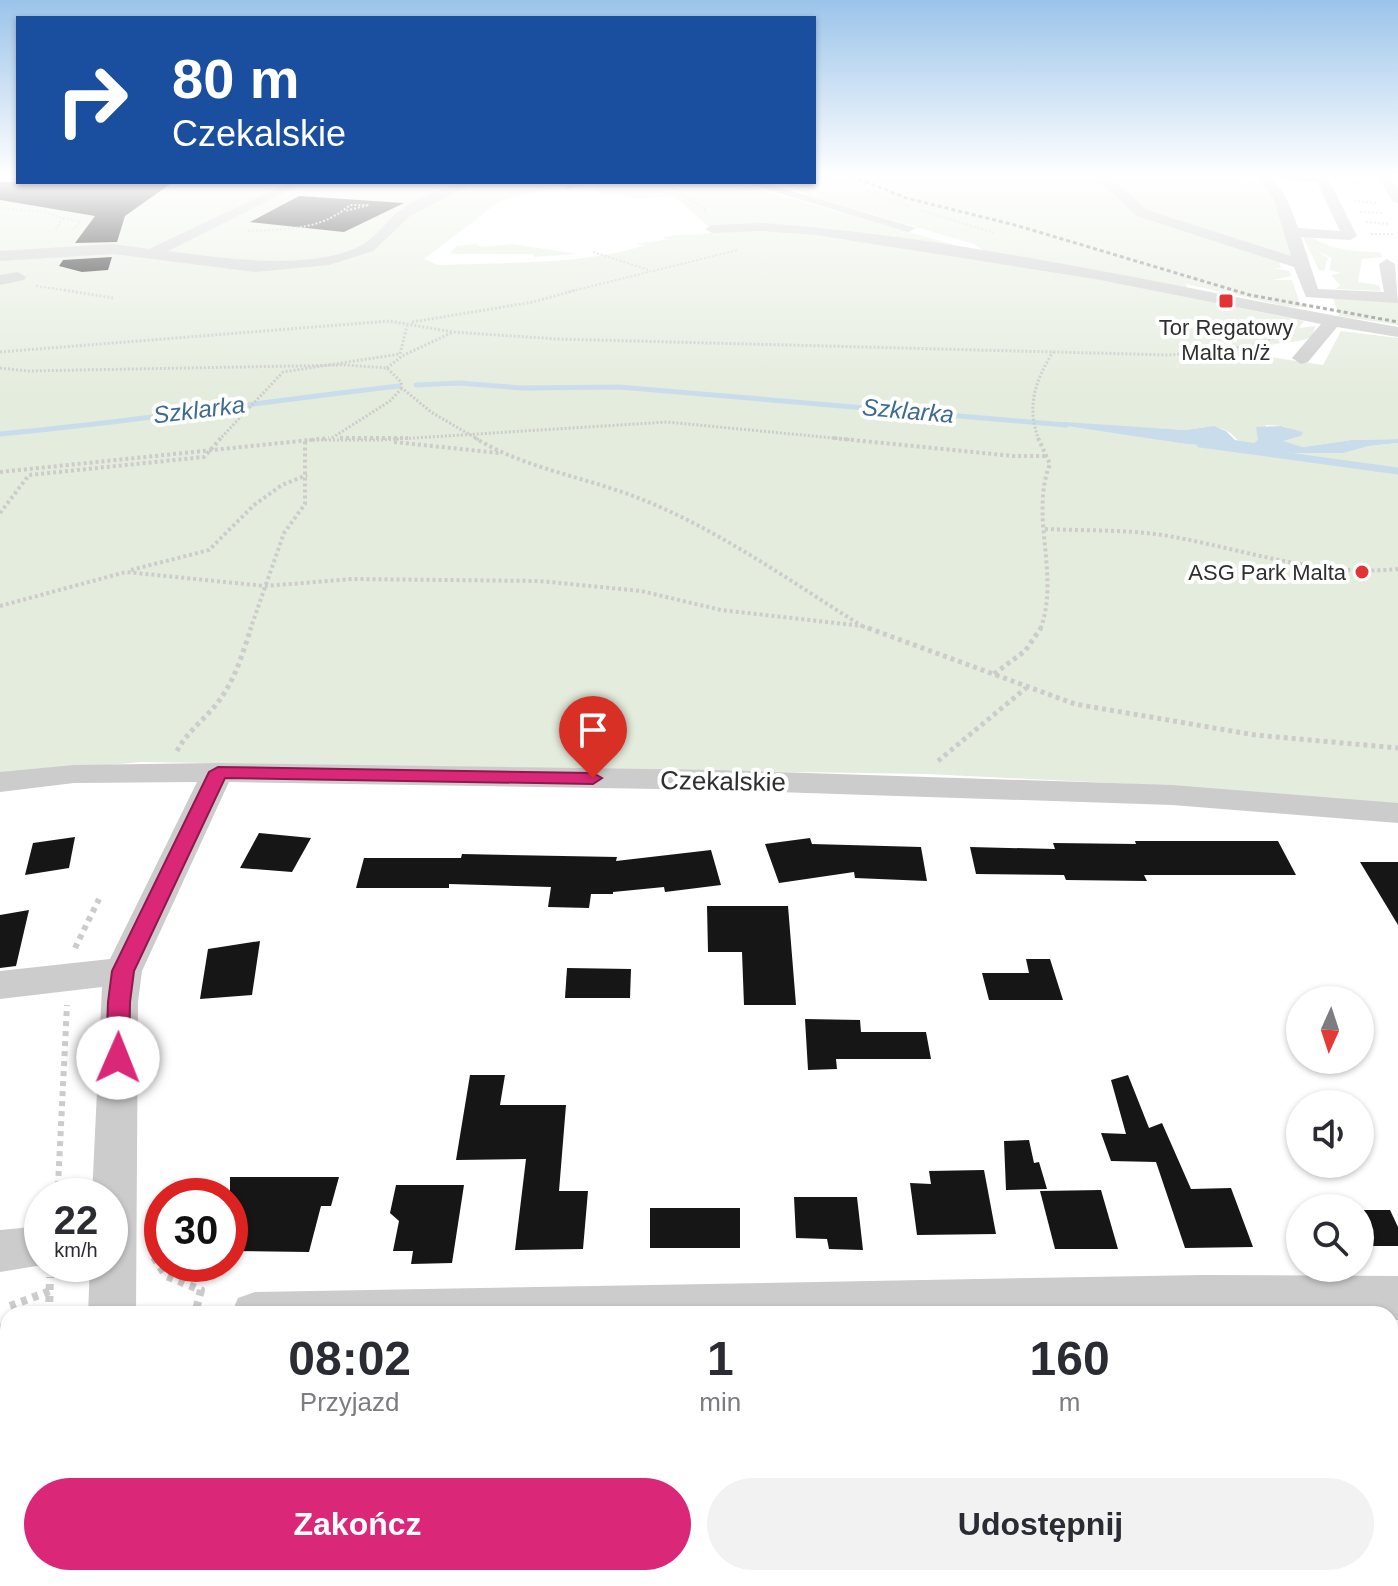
<!DOCTYPE html>
<html lang="pl">
<head>
<meta charset="utf-8">
<style>
  body { margin:0; font-family:Arial,sans-serif; background:#f2f2f3; color:#2b2b33; height:100vh; display:flex; flex-direction:column; font-size:30px; white-space:nowrap }
  * { box-sizing:border-box; margin:0 }
  p { font-size:26px; color:#7c7c81 }
  .icon { flex:none; width:44px; height:44px; fill:none; stroke:currentColor; stroke-width:2; stroke-linecap:round; stroke-linejoin:round }
  .map { position:relative; flex:1; overflow:hidden }
  .panel { position:absolute; left:0px; top:1306px; width:1398px; height:280px; display:flex; flex-direction:column; background:#fff; border-radius:24px 24px 0 0; box-shadow:0 2px 6px #0004 }
  .panel>* { flex:none }
  .banner { position:absolute; left:16px; top:16px; width:800px; height:168px; border-radius:0px; box-shadow:0 2px 6px #0004; background:#1a4fa0; color:#fff; overflow:hidden }
  .needle { width:52px; rotate:183deg }
  .tools { position:absolute; left:1286px; top:986px; display:grid; gap:16px }
  .tools a { display:grid; place-items:center; width:88px; height:88px; border-radius:50%; background:#fff; box-shadow:0 2px 6px #0004; font-size:40px }
  .speed { position:absolute; left:24px; top:1178px; display:flex; gap:16px; font-size:40px; font-weight:700; text-align:center }
  .speed>* { display:grid; place-content:center; width:104px; height:104px; border-radius:50%; background:#fff; box-shadow:0 2px 6px #0004; line-height:1 }
  .speed small { font-size:20px; font-weight:400 }
  .speed .limit { border:12px solid #d22; background:#fff; color:#111 }
  .pin { position:absolute; display:grid; place-items:center; width:68px; height:68px; color:#fff; margin:-82px -34px; border-radius:50% 50% 50% 0; rotate:-45deg; box-shadow:0 0 8px #0007 }
  .pin .icon { rotate:45deg }
  .me { position:absolute; width:88px; margin:-44px; rotate:1deg; stroke-linejoin:round; filter:drop-shadow(0 0 6px #0008) }
  .turn { display:flex; align-items:center; gap:28px; height:168px; padding:0 24px; font-size:36px }
  .turn .icon { width:104px; height:104px; stroke-width:2.5 }
  .turn b { display:block; font-size:56px; line-height:68px }
  .eta { display:flex; justify-content:space-evenly; align-items:center; height:136px; text-align:center }
  .eta b { font-size:48px; font-weight:700; line-height:56px }
  .action { display:flex; gap:16px; margin-top:auto; padding:16px 24px }
  .action a { flex:1; height:92px; border-radius:48px; background:#db2777; color:#fff; font-size:32px; font-weight:700; line-height:92px; text-align:center }
  .action a+a { background:#f2f2f3; color:#2b2b33 }
  .map>svg:first-child { display:block }
  .green { fill:#e4ecdd }
  .water { fill:#c9dcec }
  .lines { fill:none; stroke-linecap:round; stroke-linejoin:round }
  .stream-far1 { stroke:#c9dcec; stroke-width:5 }
  .stream { stroke:#c9dcec; stroke-width:7 }
  .building { fill:#161616 }
  .path-far5 { stroke:#ccc; stroke-width:2; stroke-dasharray:2 2; stroke-linecap:butt }
  .path-far4 { stroke:#ccc; stroke-width:3; stroke-dasharray:2 2; stroke-linecap:butt }
  .path-far3 { stroke:#ccc; stroke-width:4; stroke-dasharray:3 3; stroke-linecap:butt }
  .path-far2 { stroke:#ccc; stroke-width:5; stroke-dasharray:4 4; stroke-linecap:butt }
  .path-far1 { stroke:#ccc; stroke-width:6; stroke-dasharray:5 5; stroke-linecap:butt }
  .path { stroke:#ccc; stroke-width:8; stroke-dasharray:6 6; stroke-linecap:butt }
  .minor { fill:#ccc; fill-rule:evenodd }
  .rail { stroke:#848484; stroke-width:3; stroke-dasharray:4 3; stroke-linecap:butt }
  .path-bridge-far1 { stroke:#ccc; stroke-width:3; stroke-dasharray:2 2; stroke-linecap:butt }
  .path-bridge { stroke:#ccc; stroke-width:4; stroke-dasharray:3 3; stroke-linecap:butt }
  .route { fill:#db2777; stroke:#8e194d; stroke-width:2 }
  .poi-dot { fill:#e43334; stroke:#fff; stroke-width:3 }
  .labels { text-anchor:middle; stroke-width:8; stroke-linejoin:round; paint-order:stroke }
  .far-poi-label { font-size:22px; fill:#2f2f2f; stroke:#fff }
  .far-water-label { font-size:24px; font-style:italic; fill:#3d6a90; stroke:#fff }
  .street-label { font-size:26px; fill:#2f2f2f; stroke:#fff }
</style>
</head>
<body>
<div class="map">
<svg width="1398" height="1586" viewBox="0 0 1398 1586">
  <rect width="100%" height="100%" fill="#fff"/>
  <g class="green">
    <path d="M0,176H18V182H575L500,201L424,259L438,265C507,262 585,265 645,245L636,244L670,239L661,238L676,235L788,229L1037,267L1304,321L1299,328L1315,326L1313,337C1295,344 1277,341 1261,348L1270,357L1323,365L1341,331L1398,338V439L1351,440L1303,447L1282,441L1300,436C1291,425 1280,426 1266,425L1259,440L1254,443C1233,443 1239,437 1225,430C1212,424 1198,429 1185,430L1057,423L1186,444L1291,453H1344L1369,446L1398,443V804L1132,784L927,774L141,762L0,775Z"/>
    <path d="M814,176H1256L1260,178L1237,179L1241,182H1265L1269,187L1292,258L1279,259L1281,268H1274L1290,271L1291,276L1273,280H1292L1300,304H1307L1308,308L1284,306L1186,284L1187,288L984,251L974,244L809,196L783,182H814Z"/>
    <path d="M596,182H734L958,246L855,234L710,228L674,196L635,199L613,193L608,196L598,192L593,184Z"/>
    <path d="M1302,235C1313,236 1322,244 1333,247C1348,251 1364,252 1380,252L1382,257L1362,259L1358,282L1379,285L1381,291L1336,289L1340,285L1331,275L1341,273L1329,270L1332,258L1314,249L1328,258L1324,271L1319,270Z"/>
    <path d="M477,244L481,247L512,244L577,254L534,257L533,254H450L456,246Z"/>
    <path d="M1333,298L1398,301V325L1339,316Z"/>
  </g>
  <path class="water" d="M1065,422L1185,430L1214,426L1226,431L1235,440L1254,443L1258,440L1256,427L1281,426L1303,432L1301,436L1283,441L1303,447L1351,440L1398,439V443L1369,446L1344,453H1291L1186,444L1054,424Z"/>
  <g class="lines">
    <g class="stream-far1">
      <path d="M416,385L459,383L522,388L619,387L1066,425"/>
      <path d="M0,434C134,422 266,401 399,386"/>
    </g>
    <path class="stream" d="M1200,444L1398,471"/>
  </g>
  <g class="building">
    <path d="M0,182H173L125,216L117,242L75,243L95,216L0,200Z"/>
    <path d="M299,196L404,203L344,232L250,222Z"/>
    <path d="M112,257L108,270L82,272L59,266L63,260Z"/>
    <path d="M259,833L311,838L292,872L240,868Z"/>
    <path d="M75,837L69,868L25,875L33,843Z"/>
    <path d="M810,838L812,844L921,847L927,881L855,878L854,872L779,883L765,844Z"/>
    <path d="M1135,841H1278L1296,875H1144L1147,881L1066,880L1064,875L976,874L970,847L1055,849L1053,843L1136,844Z"/>
    <path d="M711,850L721,885L665,892L664,887L613,892V894H591L589,908L548,907L551,887L449,884V888H356L364,858H461L462,854L617,857L616,861Z"/>
    <path d="M1360,862H1398V925Z"/>
    <path d="M707,906H788L796,1005H744L742,952H708Z"/>
    <path d="M29,910L16,966L0,968V915Z"/>
    <path d="M260,941L252,995L200,999L208,949Z"/>
    <path d="M1026,959H1050L1063,1000H989L982,973H1029Z"/>
    <path d="M567,968L631,969L630,998H565Z"/>
    <path d="M805,1019L860,1020L861,1032H926L931,1059H836L837,1069L808,1070Z"/>
    <path d="M470,1075H505L500,1105H566L559,1191H588L583,1249L515,1250L526,1159L456,1160Z"/>
    <path d="M1128,1075L1149,1128L1162,1123L1191,1189L1231,1188L1253,1247L1185,1248L1156,1162L1111,1161L1101,1133L1126,1134L1111,1080Z"/>
    <path d="M1029,1140L1034,1163L1039,1162L1047,1189L1006,1190L1004,1141Z"/>
    <path d="M984,1170L996,1234L917,1235L910,1183L931,1184L929,1171Z"/>
    <path d="M230,1177H339L331,1206H321L309,1252L230,1251Z"/>
    <path d="M396,1185H464L452,1263L411,1264L413,1251H393L399,1221L390,1213Z"/>
    <path d="M1101,1190L1118,1249H1055L1040,1191Z"/>
    <path d="M794,1197H857L863,1250L829,1249L827,1239L796,1238Z"/>
    <rect x="650" y="1208" width="90" height="40"/>
    <path d="M1360,1210H1390L1398,1227V1246H1360Z"/>
  </g>
  <g class="lines">
    <g class="path-far5">
      <path d="M829,176L910,207"/>
      <path d="M664,182L707,211"/>
      <path d="M1345,182L1366,184"/>
      <path d="M1354,201L1376,203"/>
      <path d="M0,208L44,212L63,218L55,231"/>
      <path d="M920,210L994,233"/>
      <path d="M1360,212L1382,213"/>
      <path d="M63,218L81,222L73,229"/>
      <path d="M1366,222L1389,224"/>
      <path d="M248,231C285,229 320,231 350,205H369L345,211"/>
      <path d="M1371,234H1395"/>
      <path d="M593,252L649,270"/>
      <path d="M36,286L77,292"/>
      <path d="M568,292L738,250"/>
    </g>
    <g class="path-far4">
      <path d="M64,290L113,298"/>
      <path d="M412,322L533,302L576,290"/>
      <path d="M0,352L389,321L453,332L557,339L1170,355L1250,346L1286,334"/>
      <path d="M0,368L28,371L345,365L387,368L401,382L402,388L431,412L479,440"/>
      <path d="M387,368L402,356L453,332"/>
      <path d="M332,438L390,401L402,388"/>
      <path d="M309,440H382L667,422L854,440"/>
      <path d="M1039,440C1026,407 1035,381 1053,352"/>
    </g>
    <g class="path-far3">
      <path d="M340,438H408"/>
      <path d="M833,438L1013,456H1046"/>
      <path d="M1038,438L1050,464C1029,517 1061,575 1040,630"/>
      <path d="M394,442L499,453"/>
      <path d="M0,472L329,438"/>
      <path d="M1045,529C1088,531 1132,529 1174,537C1250,551 1320,577 1398,569"/>
      <path d="M131,570L209,550L254,505L282,485L307,475"/>
      <path d="M0,606L126,572L265,586L353,579L539,581L641,591L721,610L862,626C790,581 719,530 641,499C586,477 526,469 475,438"/>
      <path d="M862,626L873,630"/>
      <path d="M250,630L284,533L305,504V441"/>
    </g>
    <g class="path-far2">
      <path d="M868,628L1075,704L1255,735L1398,748"/>
      <path d="M994,674L1025,651L1041,628"/>
      <path d="M177,751C188,730 208,717 221,698C236,677 243,652 251,628"/>
      <path d="M938,761L1026,688"/>
    </g>
    <g class="path-far1">
      <path d="M75,948L99,899"/>
      <path d="M58,1186L67,1005"/>
    </g>
    <g class="path">
      <path d="M58,1196L59,1184"/>
      <path d="M154,1257L166,1276L201,1290L195,1314"/>
      <path d="M10,1306L50,1291"/>
      <path d="M49,1314L50,1277"/>
      <path d="M57,1578V1586"/>
    </g>
    <g class="minor">
      <path d="M1093,176H1110L1147,210L1291,256L1273,198L1255,176H1269C1285,190 1292,209 1298,228L1340,231L1317,182L1283,180L1277,176H1327L1357,236L1350,240L1301,237L1318,289L1384,292L1379,264L1387,259L1395,264L1398,303L1306,297L1294,267L1137,216Z"/>
      <path d="M1377,176H1389L1398,189V203L1393,202Z"/>
      <path d="M290,182H306L168,251C223,258 310,272 362,245C375,238 386,222 398,212C415,198 455,182 476,182L410,216L373,251L329,265L255,272L113,254L0,261V251L113,244L149,249Z"/>
      <path d="M573,182H594L565,190V184Z"/>
      <path d="M742,182H762L916,228L909,232L904,231Z"/>
      <path d="M761,223C976,238 1186,291 1398,327V337L1337,327L1308,362L1301,364L1292,358L1321,324L1095,279L816,235L761,231L712,233L705,229L712,225Z"/>
      <path d="M18,272L26,277L24,280L0,285V275Z"/>
      <path d="M218,763L718,770L1172,785L1398,803V823L1172,805L718,790L229,782L142,971L138,1002L136,1314H88L90,1264H110V1196H92L102,987L0,999V971L110,959L197,782L74,783L0,792V772L74,765Z"/>
      <path d="M42,1226V1264H49L0,1272V1230Z"/>
      <path d="M1204,1275L1398,1276V1320H1390V1314H231L238,1298L255,1292Z"/>
      <path d="M8,1321V1371L0,1375V1324Z"/>
      <rect x="92" y="1578" width="56" height="8"/>
    </g>
    <path class="rail" d="M852,176L906,198L1015,225L1250,295L1398,322"/>
    <path class="path-bridge-far1" d="M219,440L283,372L400,354L407,326"/>
    <path class="path-bridge" d="M0,513L29,475L204,457L221,438"/>
  </g>
  <linearGradient id="sky" x2="0" y2="1"><stop stop-color="#9bc4ea"/><stop offset="0.44" stop-color="#fff"/><stop offset="1" stop-color="#fff" stop-opacity="0"/></linearGradient>
  <rect width="1398" height="398" fill="url(#sky)"/>
  <path class="route" d="M218,767L593,773L602,778L593,784L225,778L134,971L130,1002L129,1058L126,1065L118,1067L109,1065L106,1058L108,1002L112,971L209,772Z"/>
  <g class="poi-dot">
    <rect x="1218" y="293" width="16" height="16" rx="4"/>
    <circle cx="1362" cy="572" r="8"/>
  </g>
  <g class="labels">
    <g class="far-poi-label">
      <text x="1226" y="335">Tor Regatowy<tspan x="1226" dy="25">Malta n/ż</tspan></text>
      <text x="1346" y="580" text-anchor="end">ASG Park Malta</text>
    </g>
    <g class="far-water-label">
      <text transform="translate(199 410) rotate(-7)" y="8">Szklarka</text>
      <text transform="translate(908 411) rotate(5)" y="8">Szklarka</text>
    </g>
    <g class="street-label">
      <text transform="translate(723 781) rotate(1)" y="9">Czekalskie</text>
    </g>
  </g>
</svg>
<div class="tools">
<a><svg class="needle" viewBox="-14 -14 28 28"><path d="M0-13l5 13h-10z" fill="#e53935"/><path d="M0 13l5-13h-10z" fill="#7c7c81"/></svg></a>
<a><svg class="icon" aria-label="sound" viewBox="0 0 24 24"><path d="M4 9h4l5-4v14l-5-4H4zM17 9q2 3 0 6"/></svg></a>
<a><svg class="icon" aria-label="search" viewBox="0 0 24 24"><circle cx="10" cy="10" r="6"/><path d="M15 15l6 6"/></svg></a>
</div>
<div class="speed"><div>22<small>km/h</small></div><div class="limit">30</div></div>
<div class="pin" style="left:593px;top:778px;background:#d93025"><svg class="icon" aria-label="arrive" viewBox="0 0 24 24"><path d="M6 21V4h12l-3 4 3 4H6"/></svg></div>
<svg class="me" style="left:118px;top:1058px" viewBox="-20 -20 40 40"><circle r="19" fill="#fff"/><path d="M0-13L10 11 0 6-10 11z" fill="#db2777"/></svg>
<div class="banner">
<div class="turn"><svg class="icon" aria-label="right" viewBox="0 0 24 24"><path d="M7 20v-9h11M14 6l5 5-5 5"/></svg><div><b>80 m</b>Czekalskie</div></div>
</div>
<section class="panel">
<div class="eta">
<div><b>08:02</b><p>Przyjazd</p></div>
<div><b>1</b><p>min</p></div>
<div><b>160</b><p>m</p></div>
</div>
<div class="action"><a>Zakończ</a><a>Udostępnij</a></div>
</section>
</div>
</body>
</html>
